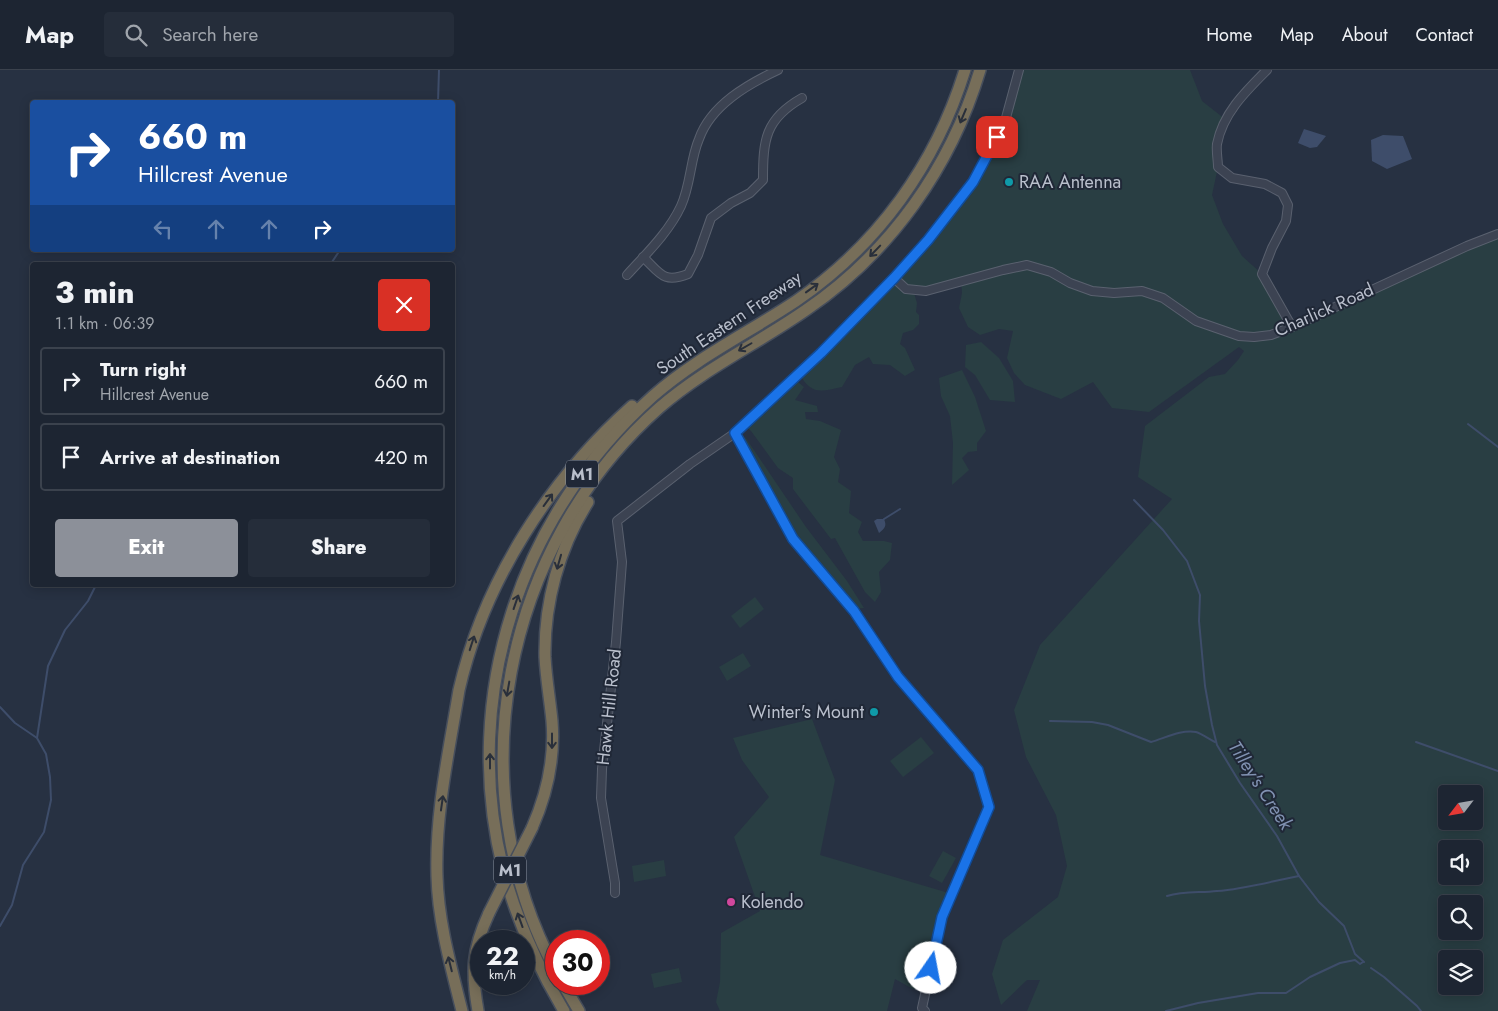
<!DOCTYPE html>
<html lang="en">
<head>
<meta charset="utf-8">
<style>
  body { margin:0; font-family:Jost,sans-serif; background:#252d3a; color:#f1f3f6; height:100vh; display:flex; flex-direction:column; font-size:19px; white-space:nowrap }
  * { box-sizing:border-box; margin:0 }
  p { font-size:16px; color:#a0a5ac }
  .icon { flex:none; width:28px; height:28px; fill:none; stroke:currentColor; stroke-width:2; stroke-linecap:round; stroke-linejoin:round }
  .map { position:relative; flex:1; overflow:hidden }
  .panel { position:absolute; left:30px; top:192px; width:425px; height:325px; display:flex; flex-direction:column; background:#1d2532; border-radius:5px; box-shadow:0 2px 12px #0003,0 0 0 1px #3b424d }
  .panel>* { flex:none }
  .hud { position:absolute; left:30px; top:30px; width:425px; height:152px; border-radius:5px; box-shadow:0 2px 12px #0003,0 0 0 1px #3b424d; background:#1a4fa0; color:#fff; overflow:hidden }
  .needle { width:32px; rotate:239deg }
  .fabs { position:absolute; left:1438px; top:715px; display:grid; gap:10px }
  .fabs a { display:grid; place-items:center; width:45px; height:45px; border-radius:5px; background:#1d2532; box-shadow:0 2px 12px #0003,0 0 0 1px #3b424d; font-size:25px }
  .speed { position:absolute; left:470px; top:860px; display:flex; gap:10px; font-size:25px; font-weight:700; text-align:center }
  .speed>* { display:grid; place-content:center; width:65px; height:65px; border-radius:50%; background:#1d2532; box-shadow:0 2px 12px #0003,0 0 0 1px #3b424d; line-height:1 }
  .speed small { font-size:12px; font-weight:400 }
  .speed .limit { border:8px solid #d22; background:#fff; color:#111 }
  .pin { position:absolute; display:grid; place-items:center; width:42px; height:42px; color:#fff; margin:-21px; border-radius:10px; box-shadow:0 2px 8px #0006 }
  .me { position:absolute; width:55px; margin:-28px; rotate:12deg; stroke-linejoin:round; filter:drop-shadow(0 0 4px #0008) }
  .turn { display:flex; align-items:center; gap:18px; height:105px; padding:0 25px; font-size:22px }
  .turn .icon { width:65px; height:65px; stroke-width:2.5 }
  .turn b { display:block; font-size:35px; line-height:42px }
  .lanes { display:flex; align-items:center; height:48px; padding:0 25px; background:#0003; justify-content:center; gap:25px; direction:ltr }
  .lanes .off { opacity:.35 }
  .round { display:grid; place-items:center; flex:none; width:52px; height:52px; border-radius:5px; background:#252d3a }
  .headline { display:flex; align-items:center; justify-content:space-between; height:85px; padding:0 25px }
  h1 { font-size:30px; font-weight:800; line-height:38px }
  .action { display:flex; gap:10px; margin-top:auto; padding:10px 25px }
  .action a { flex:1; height:58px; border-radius:5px; background:#8c9099; color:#fff; font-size:20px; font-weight:800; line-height:58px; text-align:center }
  .action a+a { background:#252d3a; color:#f1f3f6 }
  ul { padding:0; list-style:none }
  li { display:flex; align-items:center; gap:15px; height:68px; margin:0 10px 8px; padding:0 15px; border:2px solid #3b424d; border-radius:5px }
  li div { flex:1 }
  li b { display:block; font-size:19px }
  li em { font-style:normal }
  header { display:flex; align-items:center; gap:30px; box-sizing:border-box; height:70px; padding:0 25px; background:#1d2532; border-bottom:1px solid #3b424d }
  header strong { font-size:24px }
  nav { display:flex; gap:28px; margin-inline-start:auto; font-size:18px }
  .search { width:350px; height:45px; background:#252d3a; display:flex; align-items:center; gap:12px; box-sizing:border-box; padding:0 18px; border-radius:5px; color:#a0a5ac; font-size:19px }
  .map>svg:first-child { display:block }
  .green { fill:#293e43; fill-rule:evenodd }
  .water { fill:#3e4d6a }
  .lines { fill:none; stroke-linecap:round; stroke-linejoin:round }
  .stream { stroke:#3e4d6a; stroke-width:2 }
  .minor-casing { stroke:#5a616f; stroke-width:10 }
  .highway-casing { stroke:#464e5c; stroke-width:14 }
  .minor { stroke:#3c4352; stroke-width:8 }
  .highway { stroke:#776e59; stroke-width:11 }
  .highway-bridge-casing { stroke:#464e5c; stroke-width:14; stroke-linecap:butt }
  .highway-bridge { stroke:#776e59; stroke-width:11 }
  .oneway { stroke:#292f3a }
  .route-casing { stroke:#114b97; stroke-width:12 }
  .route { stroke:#1a73e8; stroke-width:9 }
  .culture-dot { fill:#0f9aa8; stroke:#202837; stroke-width:2 }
  .hotel-dot { fill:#d1479c; stroke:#202837; stroke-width:2 }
  .labels { text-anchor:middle; stroke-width:4; stroke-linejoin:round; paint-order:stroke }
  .shield { fill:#202837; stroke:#8b929f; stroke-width:1 }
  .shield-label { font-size:16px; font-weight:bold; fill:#b9bfcc }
  .poi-label { font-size:18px; fill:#b9bfcc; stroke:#202837; text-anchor:start }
  .street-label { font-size:18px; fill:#b9bfcc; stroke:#202837 }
  .water-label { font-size:19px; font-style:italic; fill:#8192b2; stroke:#202837 }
</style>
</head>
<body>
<header>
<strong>Map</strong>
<div class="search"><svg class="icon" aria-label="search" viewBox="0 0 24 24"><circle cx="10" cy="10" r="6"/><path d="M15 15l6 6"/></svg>Search here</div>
<nav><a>Home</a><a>Map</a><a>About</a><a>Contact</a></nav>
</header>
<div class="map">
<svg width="1498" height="941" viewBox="0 0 1498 941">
  <rect width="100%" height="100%" fill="#273142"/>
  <g class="green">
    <path d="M1019,0H1190L1202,31L1225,49L1217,74L1218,97L1212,125L1223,154L1242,186L1262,204L1292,257L1498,165V941H1027L1040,910H1027L1001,935L992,904L1003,870L1058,827L1067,796L1056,745L1026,687L1014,640L1040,575L1172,429L1138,407L1145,356L1209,307L1225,304L1238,290L1244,281L1239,277L1149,342L1112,338L1093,312L1061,329L1025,315L1014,303L1007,288L1013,261L999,259L980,265L968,257L959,238L962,223L961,208L917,221L913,220L917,233L916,242L919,245V254L913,260L903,263L900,274L905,278L915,300L905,306L890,295L873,294L869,287L855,295L842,317C820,322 811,325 799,303L894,208L973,112L1006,50ZM1446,724H1474V751H1446ZM1446,779H1474V806H1446ZM1446,834H1474V861H1446ZM1446,889H1474V916H1446Z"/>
    <path d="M981,272L999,288L1013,311L1015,332L990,330L975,305L965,297L966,275Z"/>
    <path d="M962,300L975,327L986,361L977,373V381L968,382L962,388L969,400L952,415L953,373L950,346L941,326L939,308Z"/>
    <path d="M798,312L804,317L795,330L817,336L818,342H805L806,349L820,351L841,360L834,387L840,399L838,412L851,421L849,443L862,452L858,462L863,471H884L892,473L890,490L879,502L881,522L875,532L865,522L835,468L831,469L793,419V408L778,398L751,361L744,355L779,322L783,325Z"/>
    <path d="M745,367L806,457L847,511L864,538L852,539L793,469L740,372Z"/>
    <path d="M755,527L764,539L740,558L731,546Z"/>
    <path d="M743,583L751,596L727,611L719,597Z"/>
    <path d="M812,649L835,710L820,785L952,824L927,917L913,919L895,909L887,941H720L716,932L720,912L721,863L760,841L734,767L769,727L742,690L733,668Z"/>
    <path d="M921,667L934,683L903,707L890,691Z"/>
    <path d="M943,781L956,788L942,813L929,806Z"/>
    <path d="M664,790L666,806L634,812L632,796Z"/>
    <path d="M679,898L682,912L654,918L651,904Z"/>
  </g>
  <g class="water">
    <path d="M1304,59L1326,66L1317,77L1310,78L1298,73Z"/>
    <path d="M1383,65L1403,66L1412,89L1387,99L1372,91L1371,70Z"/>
    <path d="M877,449H884C887,456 885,458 879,463L874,451Z"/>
  </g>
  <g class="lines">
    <g class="stream">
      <path d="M438,32L439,0"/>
      <path d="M330,195L340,180"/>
      <path d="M1468,354L1498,377"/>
      <path d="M1134,430L1163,460L1187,491L1200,525L1199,551L1205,616L1212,655L1217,675L1240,713L1277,766L1299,806L1319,832L1344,856L1355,884L1364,892"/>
      <path d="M884,449L900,439"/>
      <path d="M0,637L15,653L37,668L46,684L50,707L51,730L44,762L23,795L12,835L0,856"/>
      <path d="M1050,651L1092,652L1108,655L1151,672C1165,668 1182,659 1196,662C1202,664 1209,669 1215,672"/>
      <path d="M37,668L48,596L65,560L88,531L96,515"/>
      <path d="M1416,672L1498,701"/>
      <path d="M1167,826C1184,821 1200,823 1217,821C1245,819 1272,811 1299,806"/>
      <path d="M1371,898L1384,907L1417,936L1421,941"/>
      <path d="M1166,941L1198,933L1258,923H1286L1310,907L1340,893L1355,890L1360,894L1363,892"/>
    </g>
    <defs>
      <g id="minor">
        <path d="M1267,0C1246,21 1223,43 1217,74C1216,81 1218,90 1218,97L1232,108L1265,114L1282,123L1288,135L1286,151L1272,178L1262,204L1292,257"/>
        <path d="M643,187C660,203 663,214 688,204L698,185L711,148L731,133L750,123L763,110C763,70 765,49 802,28"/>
        <path d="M627,205C646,184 669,162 681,136C691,114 690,90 699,69C711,35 748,14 778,0"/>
        <path d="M894,208L906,219L926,221L1003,200L1027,195L1051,202L1070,213L1092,221L1114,223L1142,221L1163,228L1196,251L1239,266L1254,267L1271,265L1292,257L1467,176L1498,164"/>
        <path d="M735,363L793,469L854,541L898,607L978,700L989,737L942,847L922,938L925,941"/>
        <path d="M615,823V813L601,728L602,699L616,572L622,492L617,451L690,394L735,363L821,283L894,208L928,170L973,112L1004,55L1019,0"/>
      </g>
      <g id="highway">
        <path d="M532,758C547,724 555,688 552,651C550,630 546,608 545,587C544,533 559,478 588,432"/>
        <path d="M556,901C456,716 502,477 659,338C704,299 757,274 806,240C890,183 951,97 980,0"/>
        <path d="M563,914L579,941"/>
        <path d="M462,941C451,897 438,851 437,806C435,743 449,681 459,620C484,511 550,409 632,336"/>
        <path d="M478,941C471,901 472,880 489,843"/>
        <path d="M564,941C538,897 516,849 503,799C460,625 520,445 653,326C696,288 748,263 796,231C878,175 936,94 965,0"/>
      </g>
    </defs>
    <use href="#minor" class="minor-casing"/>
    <use href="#highway" class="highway-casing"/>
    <use href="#minor" class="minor"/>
    <use href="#highway" class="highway"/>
    <defs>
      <path id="highway-bridge" d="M489,843L532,758"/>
    </defs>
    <use href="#highway-bridge" class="highway-bridge-casing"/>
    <use href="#highway-bridge" class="highway-bridge"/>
  </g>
  <defs><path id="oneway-shaft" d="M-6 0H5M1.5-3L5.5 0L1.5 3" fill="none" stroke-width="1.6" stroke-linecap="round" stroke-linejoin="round" transform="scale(1.25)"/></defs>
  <g class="oneway">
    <use href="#oneway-shaft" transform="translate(963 46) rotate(113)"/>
    <use href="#oneway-shaft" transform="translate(875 181) rotate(134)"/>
    <use href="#oneway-shaft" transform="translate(812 218) rotate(-36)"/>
    <use href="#oneway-shaft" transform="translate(745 277) rotate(150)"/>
    <use href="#oneway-shaft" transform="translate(548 430) rotate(-54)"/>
    <use href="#oneway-shaft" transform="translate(559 492) rotate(106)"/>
    <use href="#oneway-shaft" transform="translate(516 532) rotate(-71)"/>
    <use href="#oneway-shaft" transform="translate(472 573) rotate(-72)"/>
    <use href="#oneway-shaft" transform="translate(508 619) rotate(100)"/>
    <use href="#oneway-shaft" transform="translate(552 671) rotate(90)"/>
    <use href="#oneway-shaft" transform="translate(490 691) rotate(-90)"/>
    <use href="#oneway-shaft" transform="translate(442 733) rotate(-82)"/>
    <use href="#oneway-shaft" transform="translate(520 850) rotate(-110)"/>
    <use href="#oneway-shaft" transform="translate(450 894) rotate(-104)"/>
  </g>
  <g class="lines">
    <defs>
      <path id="route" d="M931,898L942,847L989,737L978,700L898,607L854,541L793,469L735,363L821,283L894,208L928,170L973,112L997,67"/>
    </defs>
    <use href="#route" class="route-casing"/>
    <use href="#route" class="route"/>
  </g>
  <g class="culture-dot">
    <circle cx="1009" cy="112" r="5"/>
    <circle cx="874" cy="642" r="5"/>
  </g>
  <circle class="hotel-dot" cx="731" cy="832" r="5"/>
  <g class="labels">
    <g class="shield">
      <rect x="566" y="390.5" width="32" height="27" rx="4"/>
      <rect x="494" y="786.5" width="32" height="27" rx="4"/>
    </g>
    <g class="shield-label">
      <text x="582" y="410">M1</text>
      <text x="510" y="806">M1</text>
    </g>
    <g class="poi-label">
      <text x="1019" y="118">RAA Antenna</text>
      <text x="864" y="648" text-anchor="end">Winter's Mount</text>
      <text x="741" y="838">Kolendo</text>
    </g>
    <g class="street-label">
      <text transform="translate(1324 240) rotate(-24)" y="6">Charlick Road</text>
      <text transform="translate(729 253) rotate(-34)" y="6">South Eastern Freeway</text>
      <text transform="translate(609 637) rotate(-84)" y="6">Hawk Hill Road</text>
    </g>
    <g class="water-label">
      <text transform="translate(1261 715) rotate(57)" y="7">Tilley's Creek</text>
    </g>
  </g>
</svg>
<div class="fabs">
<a><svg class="needle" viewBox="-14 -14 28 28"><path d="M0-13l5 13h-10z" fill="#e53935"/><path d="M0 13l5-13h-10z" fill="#a0a5ac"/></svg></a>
<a><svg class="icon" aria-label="sound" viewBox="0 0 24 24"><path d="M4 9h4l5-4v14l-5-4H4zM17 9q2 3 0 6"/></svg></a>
<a><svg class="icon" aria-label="search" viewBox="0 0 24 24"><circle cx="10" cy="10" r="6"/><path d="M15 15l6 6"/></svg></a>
<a><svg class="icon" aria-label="layers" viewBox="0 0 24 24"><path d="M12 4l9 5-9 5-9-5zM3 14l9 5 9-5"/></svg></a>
</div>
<div class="speed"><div>22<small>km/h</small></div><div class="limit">30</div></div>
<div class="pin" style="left:997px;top:67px;background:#d93025"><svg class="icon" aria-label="arrive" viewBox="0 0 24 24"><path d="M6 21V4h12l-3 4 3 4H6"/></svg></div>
<svg class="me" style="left:931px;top:898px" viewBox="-20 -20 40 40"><circle r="19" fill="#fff"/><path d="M0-13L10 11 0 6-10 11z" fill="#1a73e8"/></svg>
<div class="hud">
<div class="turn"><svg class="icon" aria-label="right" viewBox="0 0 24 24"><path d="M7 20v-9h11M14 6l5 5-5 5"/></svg><div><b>660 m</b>Hillcrest Avenue</div></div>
<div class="lanes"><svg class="icon off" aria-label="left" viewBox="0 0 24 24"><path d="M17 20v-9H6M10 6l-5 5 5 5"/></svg><svg class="icon off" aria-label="ahead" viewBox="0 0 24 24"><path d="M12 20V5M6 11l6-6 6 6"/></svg><svg class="icon off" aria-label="ahead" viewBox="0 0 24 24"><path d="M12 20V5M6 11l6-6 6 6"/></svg><svg class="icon" aria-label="right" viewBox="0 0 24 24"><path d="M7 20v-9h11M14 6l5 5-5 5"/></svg></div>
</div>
<section class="panel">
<div class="headline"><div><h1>3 min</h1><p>1.1 km · 06:39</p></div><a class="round" style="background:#d93025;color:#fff"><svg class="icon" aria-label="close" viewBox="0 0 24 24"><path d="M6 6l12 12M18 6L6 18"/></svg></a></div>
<ul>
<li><svg class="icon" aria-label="right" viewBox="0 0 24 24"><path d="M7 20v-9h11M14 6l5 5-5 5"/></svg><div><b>Turn right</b><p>Hillcrest Avenue</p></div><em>660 m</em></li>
<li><svg class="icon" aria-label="arrive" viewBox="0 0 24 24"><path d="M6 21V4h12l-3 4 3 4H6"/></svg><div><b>Arrive at destination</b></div><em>420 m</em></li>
</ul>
<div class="action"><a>Exit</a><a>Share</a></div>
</section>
</div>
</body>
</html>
